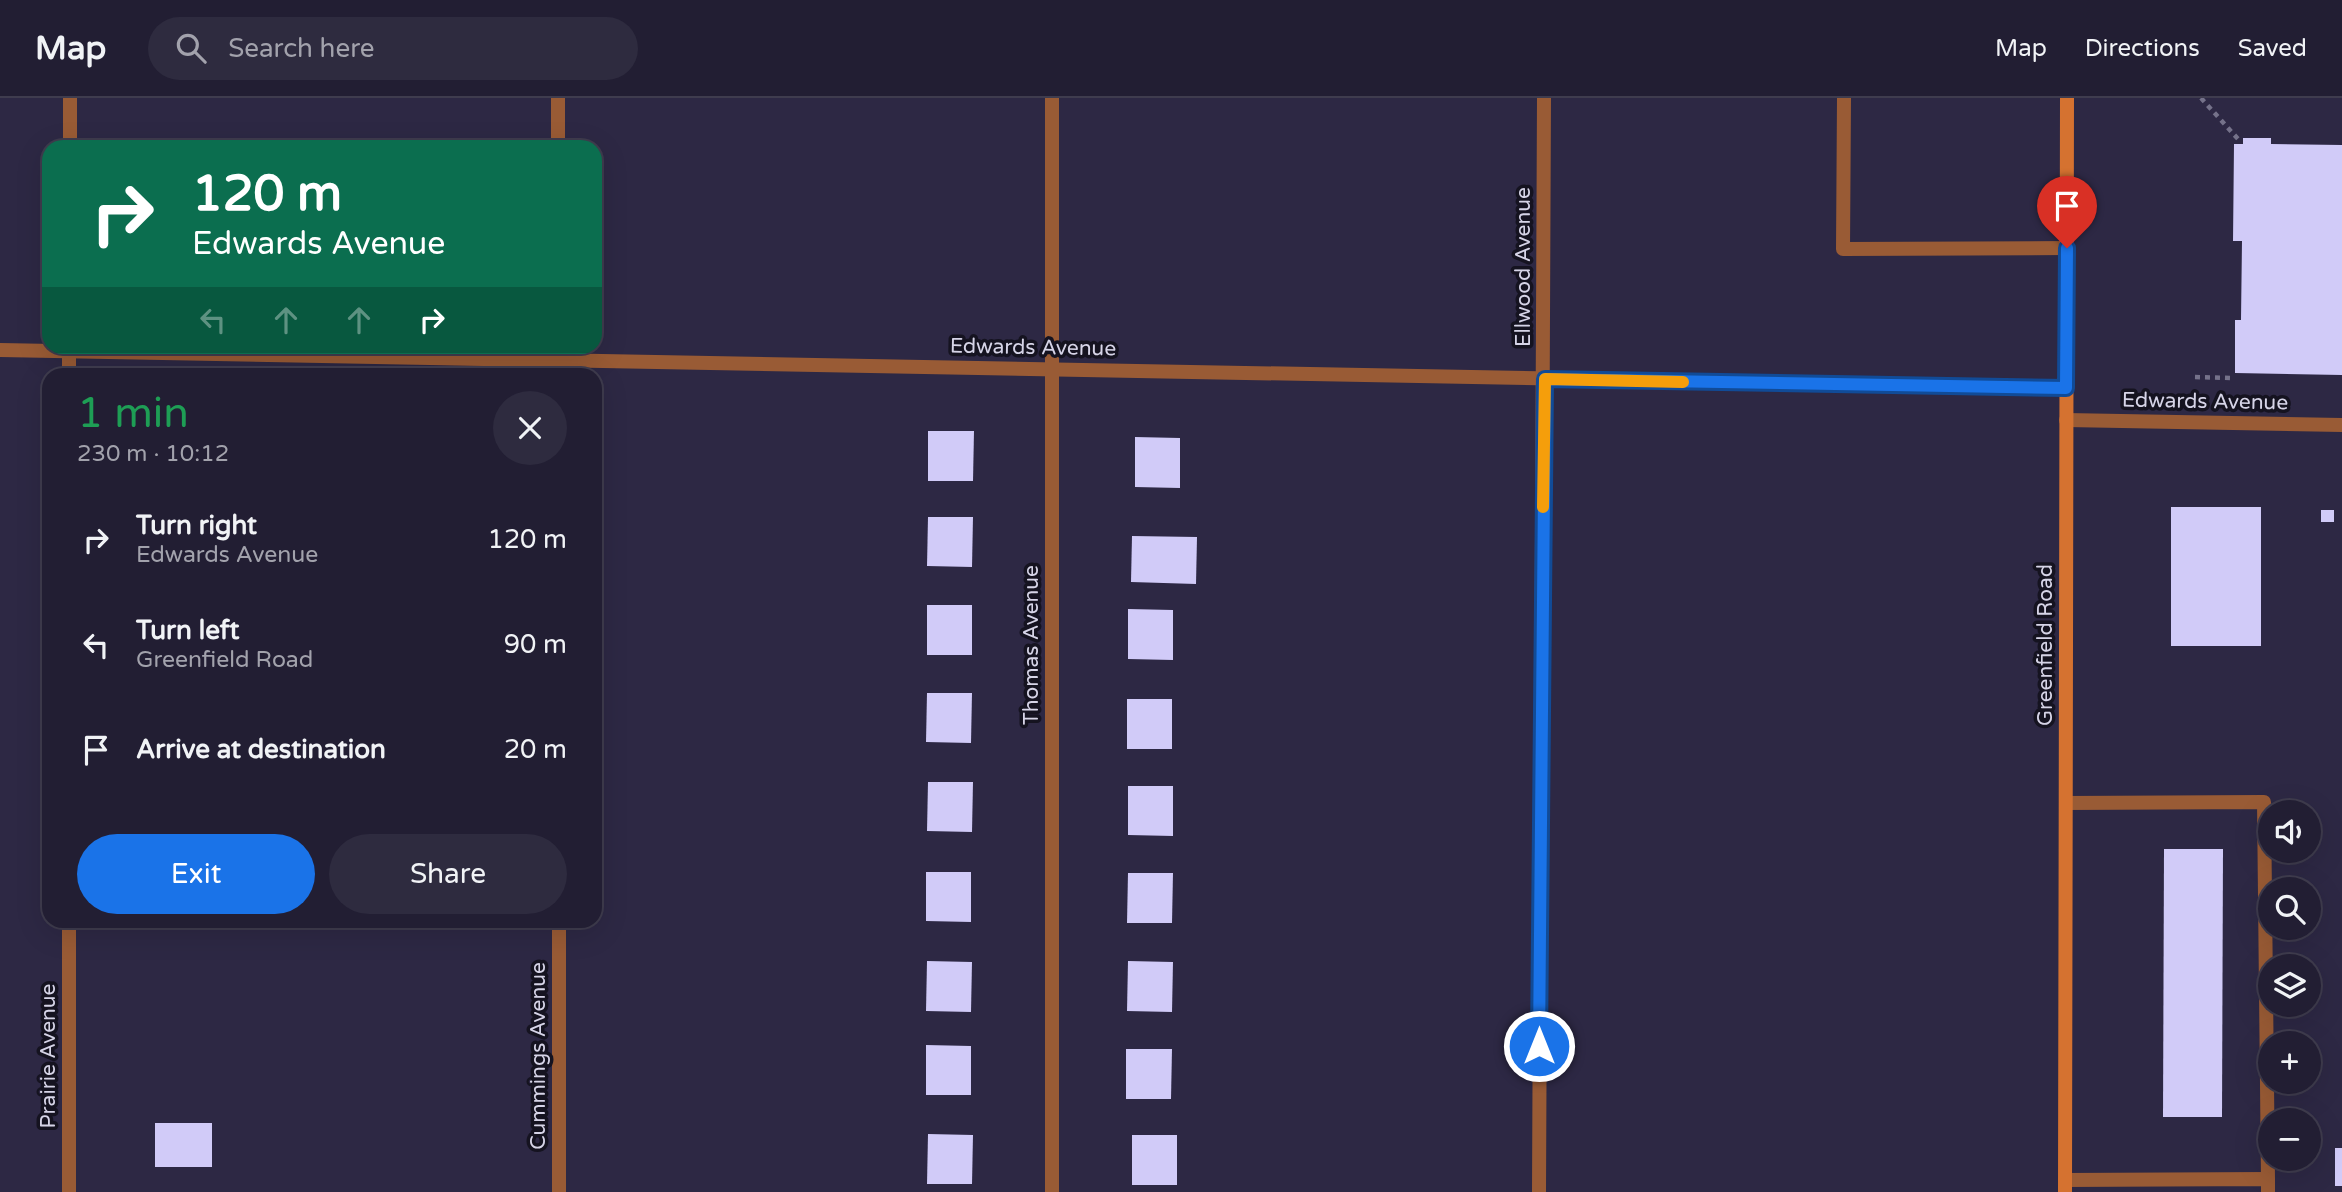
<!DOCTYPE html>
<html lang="en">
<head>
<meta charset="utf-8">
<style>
  body { margin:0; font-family:"Varela Round",sans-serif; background:#2e2b3f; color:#f1f3f6; height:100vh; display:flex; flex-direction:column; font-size:26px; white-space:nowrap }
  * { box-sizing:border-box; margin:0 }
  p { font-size:23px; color:#a2a2ac }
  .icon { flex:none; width:38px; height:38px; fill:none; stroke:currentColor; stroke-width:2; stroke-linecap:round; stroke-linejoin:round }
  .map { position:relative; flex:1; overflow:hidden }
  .details { position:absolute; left:42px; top:270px; width:560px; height:560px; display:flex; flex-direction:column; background:#221e33; border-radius:21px; box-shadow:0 7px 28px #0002,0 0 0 2px #3f3c4e }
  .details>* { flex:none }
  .hud { position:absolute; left:42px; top:42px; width:560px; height:214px; border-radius:21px; box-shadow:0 7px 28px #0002,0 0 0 2px #3f3c4e; background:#0b6e4f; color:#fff; overflow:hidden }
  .buttons { position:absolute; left:2258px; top:702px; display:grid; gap:14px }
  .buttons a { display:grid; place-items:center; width:63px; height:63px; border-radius:50%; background:#221e33; box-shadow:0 7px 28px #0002,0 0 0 2px #3f3c4e; font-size:35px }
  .pin { position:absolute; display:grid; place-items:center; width:60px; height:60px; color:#fff; margin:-72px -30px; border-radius:50% 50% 50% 0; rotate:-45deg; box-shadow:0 0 7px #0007 }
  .pin .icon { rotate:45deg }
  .me { position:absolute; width:77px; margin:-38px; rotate:0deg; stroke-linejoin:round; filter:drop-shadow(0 0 5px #0008) }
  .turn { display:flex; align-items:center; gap:24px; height:147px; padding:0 35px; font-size:32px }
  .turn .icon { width:91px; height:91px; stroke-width:2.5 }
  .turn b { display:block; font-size:49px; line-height:60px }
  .lanes { display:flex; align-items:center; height:66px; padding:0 35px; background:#0003; justify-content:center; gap:35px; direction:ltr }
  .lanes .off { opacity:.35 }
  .round { display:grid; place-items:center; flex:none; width:74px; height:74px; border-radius:37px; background:#2e2b3f }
  .head { display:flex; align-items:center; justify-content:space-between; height:119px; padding:0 35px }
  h1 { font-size:42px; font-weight:600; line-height:52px; color:#1e9e55 }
  .button { display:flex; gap:14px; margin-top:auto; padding:14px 35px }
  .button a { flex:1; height:80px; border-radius:42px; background:#1a73e8; color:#fff; font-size:28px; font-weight:600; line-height:80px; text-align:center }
  .button a+a { background:#2e2b3f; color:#f1f3f6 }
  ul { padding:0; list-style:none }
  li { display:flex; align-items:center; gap:21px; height:105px; padding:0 35px }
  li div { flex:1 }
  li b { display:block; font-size:26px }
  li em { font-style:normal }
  header { display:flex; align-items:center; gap:42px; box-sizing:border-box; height:98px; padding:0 35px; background:#221e33; border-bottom:2px solid #3f3c4e }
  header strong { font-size:33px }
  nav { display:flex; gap:38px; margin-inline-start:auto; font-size:24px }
  .search { width:490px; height:63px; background:#2e2b3f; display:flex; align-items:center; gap:18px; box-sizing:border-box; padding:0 24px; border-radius:38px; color:#a2a2ac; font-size:26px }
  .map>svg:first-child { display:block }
  .building { fill:#d1cbf8 }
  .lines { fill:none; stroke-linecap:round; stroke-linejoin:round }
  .path { stroke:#75728a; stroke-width:4.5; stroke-dasharray:5 5; stroke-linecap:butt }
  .lane { stroke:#995b35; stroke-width:14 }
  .street { stroke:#995b35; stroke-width:14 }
  .secondary { stroke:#d57230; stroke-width:14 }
  .route-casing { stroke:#114b97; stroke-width:18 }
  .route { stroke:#1a73e8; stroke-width:12 }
  .slow { stroke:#f59e0b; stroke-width:12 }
  .labels { text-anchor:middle; stroke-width:7; stroke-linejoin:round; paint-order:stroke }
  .street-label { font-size:21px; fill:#d6d4e7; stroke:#151320 }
</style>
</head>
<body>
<header>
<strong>Map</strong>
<div class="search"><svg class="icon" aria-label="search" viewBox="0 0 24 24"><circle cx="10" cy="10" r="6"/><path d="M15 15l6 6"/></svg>Search here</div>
<nav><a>Map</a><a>Directions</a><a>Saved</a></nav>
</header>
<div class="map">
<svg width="2342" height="1094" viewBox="0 0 2342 1094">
  <rect width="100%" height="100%" fill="#2d2844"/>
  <g class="building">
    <path d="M2243,40H2271V46L2342,47V277L2235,275V222H2241L2242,143H2233L2234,46H2243Z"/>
    <path d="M928,333H974L973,383H928Z"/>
    <path d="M1135,339L1180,340V390L1135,389Z"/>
    <rect x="2171" y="409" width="90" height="139"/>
    <rect x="2321" y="412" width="13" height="12"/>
    <path d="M928,419H973L972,469L927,468Z"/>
    <path d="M1132,438L1197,439L1196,486L1131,484Z"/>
    <rect x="927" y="507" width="45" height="50"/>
    <path d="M1128,511L1173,512V562L1128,561Z"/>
    <path d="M927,595H972L971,645L926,644Z"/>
    <rect x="1127" y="601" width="45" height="50"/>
    <path d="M928,684H973L972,734L927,733Z"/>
    <path d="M1128,688H1173V738L1128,737Z"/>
    <path d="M2164,751H2223L2222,1019H2163Z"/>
    <path d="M926,774H971V824L926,823Z"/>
    <path d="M1128,775H1173L1172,825H1127Z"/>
    <path d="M927,863L972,864L971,914L926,913Z"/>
    <path d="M1128,863L1173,864L1172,914L1127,913Z"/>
    <path d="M926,947L971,948V997H926Z"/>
    <path d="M1126,951H1172L1171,1001H1126Z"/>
    <rect x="155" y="1025" width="57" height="44"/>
    <path d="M928,1036L973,1037L972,1086H927Z"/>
    <rect x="1132" y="1037" width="45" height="50"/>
    <rect x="2335" y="1050" width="7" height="38"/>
  </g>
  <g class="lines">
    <g class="path">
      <path d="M2201,0L2238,41"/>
      <path d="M2195,279L2230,280"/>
    </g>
    <g class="lane">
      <path d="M1844,0L1843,151L2067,150"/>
      <path d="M2066,705L2264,704L2268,1081"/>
      <path d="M2065,1082L2268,1081V1094"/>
    </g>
    <g class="street">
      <path d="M70,0V49"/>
      <path d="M558,49V0"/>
      <path d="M558,248L559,276"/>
      <path d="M0,252L2066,290"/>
      <path d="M69,276V248"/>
      <path d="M2066,322L2342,327"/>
      <path d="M559,822V1094"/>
      <path d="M69,1094V822"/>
      <path d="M1052,1094V0"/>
      <path d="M1539,1094L1544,0"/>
    </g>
    <path class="secondary" d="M2065,1094L2067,0"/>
  </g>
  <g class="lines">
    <defs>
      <path id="route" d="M1539,948L1545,281L2066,290L2067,150"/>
    </defs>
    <use href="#route" class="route-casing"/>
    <use href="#route" class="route"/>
    <path class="slow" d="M1543,409L1545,281L1683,284"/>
  </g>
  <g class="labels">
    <g class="street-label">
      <text transform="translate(1523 169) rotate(-90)" y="7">Ellwood Avenue</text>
      <text transform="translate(1033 249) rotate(1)" y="7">Edwards Avenue</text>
      <text transform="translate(2205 303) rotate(1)" y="7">Edwards Avenue</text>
      <text transform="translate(1031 547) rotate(-90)" y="7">Thomas Avenue</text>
      <text transform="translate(2045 547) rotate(-90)" y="7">Greenfield Road</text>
      <text transform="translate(48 958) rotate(-90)" y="7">Prairie Avenue</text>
      <text transform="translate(538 958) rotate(-90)" y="7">Cummings Avenue</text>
    </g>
  </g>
</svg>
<div class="buttons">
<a><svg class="icon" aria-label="sound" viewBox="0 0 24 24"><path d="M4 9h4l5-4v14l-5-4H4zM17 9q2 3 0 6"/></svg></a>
<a><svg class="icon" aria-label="search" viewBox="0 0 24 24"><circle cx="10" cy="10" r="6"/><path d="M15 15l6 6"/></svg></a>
<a><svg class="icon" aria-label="layers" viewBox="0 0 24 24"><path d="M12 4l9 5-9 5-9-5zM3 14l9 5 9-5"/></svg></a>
<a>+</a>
<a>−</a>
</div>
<div class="pin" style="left:2067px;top:150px;background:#d93025"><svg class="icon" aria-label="arrive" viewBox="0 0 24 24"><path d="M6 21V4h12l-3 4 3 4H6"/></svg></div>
<svg class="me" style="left:1539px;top:948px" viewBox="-20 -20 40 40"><circle r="17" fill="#1a73e8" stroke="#fff" stroke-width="3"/><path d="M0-11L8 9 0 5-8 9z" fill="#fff"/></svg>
<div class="hud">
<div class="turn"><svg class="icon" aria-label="right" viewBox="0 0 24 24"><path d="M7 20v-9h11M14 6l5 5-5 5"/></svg><div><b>120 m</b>Edwards Avenue</div></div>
<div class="lanes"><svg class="icon off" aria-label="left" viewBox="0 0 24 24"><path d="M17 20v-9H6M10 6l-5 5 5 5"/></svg><svg class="icon off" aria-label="ahead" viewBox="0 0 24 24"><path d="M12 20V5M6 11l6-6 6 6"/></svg><svg class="icon off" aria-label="ahead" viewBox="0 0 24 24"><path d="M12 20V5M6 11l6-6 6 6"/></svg><svg class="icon" aria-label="right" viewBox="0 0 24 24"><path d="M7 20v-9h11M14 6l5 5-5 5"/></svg></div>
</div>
<section class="details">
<div class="head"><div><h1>1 min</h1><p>230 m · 10:12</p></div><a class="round"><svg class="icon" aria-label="close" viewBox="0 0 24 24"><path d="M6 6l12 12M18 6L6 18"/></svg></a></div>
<ul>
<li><svg class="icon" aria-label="right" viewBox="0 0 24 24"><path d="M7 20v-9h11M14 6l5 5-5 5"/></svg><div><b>Turn right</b><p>Edwards Avenue</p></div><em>120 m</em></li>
<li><svg class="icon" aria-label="left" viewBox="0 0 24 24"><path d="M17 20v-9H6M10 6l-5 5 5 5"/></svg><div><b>Turn left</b><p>Greenfield Road</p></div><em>90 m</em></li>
<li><svg class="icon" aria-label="arrive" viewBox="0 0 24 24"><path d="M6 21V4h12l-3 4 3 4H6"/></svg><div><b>Arrive at destination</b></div><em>20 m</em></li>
</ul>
<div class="button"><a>Exit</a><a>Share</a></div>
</section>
</div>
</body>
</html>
